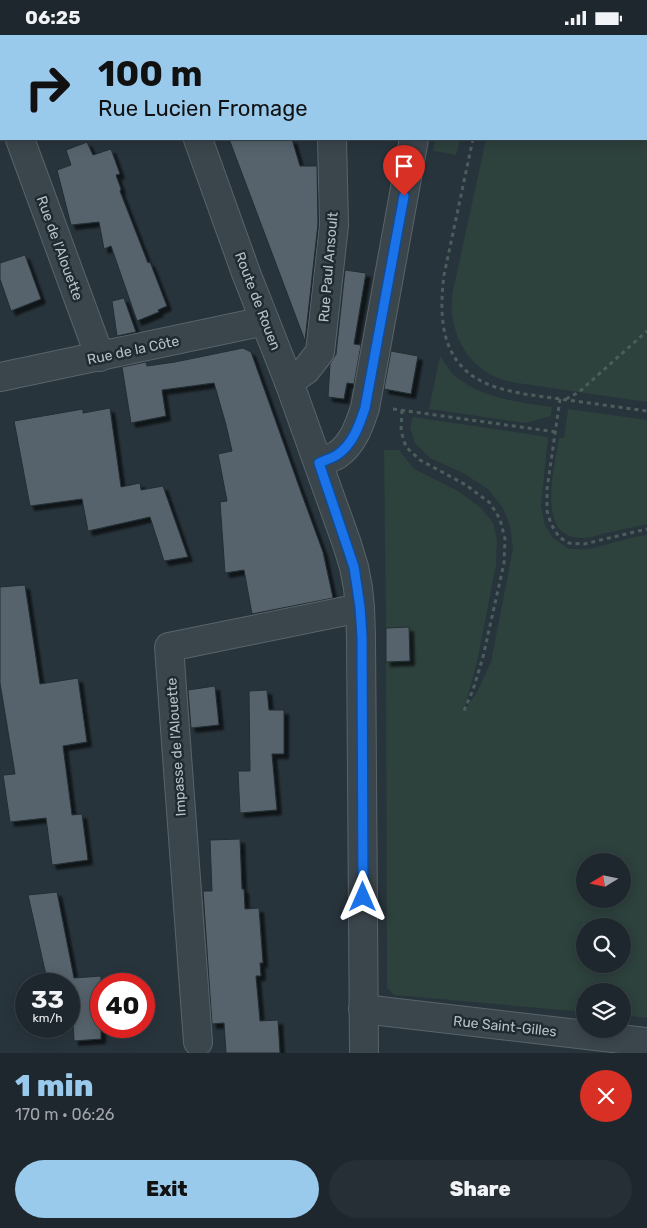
<!DOCTYPE html>
<html lang="en">
<head>
<meta charset="utf-8">
<style>
  body { margin:0; font-family:Rubik,sans-serif; background:#262f35; color:#f1f3f6; height:100vh; display:flex; flex-direction:column; font-size:19px; white-space:nowrap }
  * { box-sizing:border-box; margin:0 }
  p { font-size:16px; color:#a1a5aa }
  .icon { flex:none; width:28px; height:28px; fill:none; stroke:currentColor; stroke-width:2; stroke-linecap:round; stroke-linejoin:round }
  .map { position:relative; height:1018px; overflow:hidden }
  .panel { display:flex; flex-direction:column; background:#1e272d; flex:1 }
  .panel>* { flex:none }
  .banner { position:absolute; left:0px; top:0px; width:648px; height:105px; box-shadow:0 2px 12px #0003,0 0 0 1px #3c4449; background:#99c9eb; color:#111; overflow:hidden }
  .needle { width:32px; rotate:260deg }
  .tools { position:absolute; left:576px; top:818px; display:grid; gap:10px }
  .tools a { display:grid; place-items:center; width:55px; height:55px; border-radius:50%; background:#1e272d; box-shadow:0 2px 12px #0003,0 0 0 1px #3c4449; font-size:25px }
  .speed { position:absolute; left:15px; top:938px; display:flex; gap:10px; font-size:25px; font-weight:700; text-align:center }
  .speed>* { display:grid; place-content:center; width:65px; height:65px; border-radius:50%; background:#1e272d; box-shadow:0 2px 12px #0003,0 0 0 1px #3c4449; line-height:1 }
  .speed small { font-size:12px; font-weight:400 }
  .speed .limit { border:8px solid #d22; background:#fff; color:#111 }
  .pin { position:absolute; display:grid; place-items:center; width:42px; height:42px; color:#fff; margin:-51px -21px; border-radius:50% 50% 50% 0; rotate:-45deg; box-shadow:0 0 5px #0007 }
  .pin .icon { rotate:45deg }
  .me { position:absolute; width:55px; margin:-28px; rotate:0deg; stroke-linejoin:round; filter:drop-shadow(0 0 4px #0008) }
  .turn { display:flex; align-items:center; gap:18px; height:105px; padding:0 15px; font-size:22px }
  .turn .icon { width:65px; height:65px; stroke-width:2.5 }
  .turn b { display:block; font-size:35px; line-height:42px }
  .round { display:grid; place-items:center; flex:none; width:52px; height:52px; border-radius:26px; background:#262f35 }
  .head { display:flex; align-items:center; justify-content:space-between; height:85px; padding:0 15px }
  h1 { font-size:30px; font-weight:800; line-height:38px; color:#99c9eb }
  .cta { display:flex; gap:10px; margin-top:auto; padding:10px 15px }
  .cta a { flex:1; height:58px; border-radius:30px; background:#99c9eb; color:#111; font-size:20px; font-weight:800; line-height:58px; text-align:center }
  .cta a+a { background:#262f35; color:#f1f3f6 }
  .status { display:flex; justify-content:space-between; align-items:center; height:35px; padding:0 25px; background:#1e272d; direction:ltr }
  .status svg { height:14px; fill:currentColor }
  .map>svg:first-child { display:block }
  .green { fill:#2d413d; fill-rule:evenodd }
  .building { fill:#56636c; stroke:#222d33; filter:url(#shadow) }
  .lines { fill:none; stroke-linecap:round; stroke-linejoin:round }
  .minor-casing { stroke:#59646a; stroke-width:30 }
  .tertiary-casing { stroke:#59646a; stroke-width:30 }
  .path { stroke:#4c5e5c; stroke-width:3; stroke-dasharray:4 4; stroke-linecap:butt }
  .minor { stroke:#3b464c; stroke-width:28 }
  .tertiary { stroke:#3b464c; stroke-width:28 }
  .route-casing { stroke:#114b97; stroke-width:12 }
  .route { stroke:#1a73e8; stroke-width:9 }
  .labels { text-anchor:middle; stroke-width:5; stroke-linejoin:round; paint-order:stroke }
  .street-label { font-size:14px; fill:#b7c1c7; stroke:#202b31 }
</style>
</head>
<body>
<div class="status"><b>06:25</b><svg viewBox="0 0 49 12"><path d="M0 12V9h3v3zM5 12V6h3v6zM10 12V3h3v9zM15 12V0h3v12zM26 1h20v11H26zM47 4h2v5h-2z"/></svg></div>
<div class="map">
<svg width="647" height="1018" viewBox="0 0 647 1018">
  <defs>
    <filter id="shadow"><feDropShadow dx="4.5" dy="4.5" stdDeviation="1" flood-color="#0009"/></filter>
  </defs>
  <rect width="100%" height="100%" fill="#28343c"/>
  <g class="green">
    <path d="M512,0H647V367L517,348C511,346 504,346 498,343C471,331 456,309 452,279C451,272 452,263 453,256L486,104H646V1H512Z"/>
    <path d="M435,104H460L456,120L433,116Z"/>
    <path d="M440,321C444,326 447,332 451,337C476,363 519,367 552,372L551,381L526,388L429,374Z"/>
    <path d="M568,374L647,385V489C632,492 617,496 602,499C596,501 589,503 583,503C534,504 555,431 559,403H564Z"/>
    <path d="M413,382L548,402L541,471L545,490L553,503L569,514H590L634,502L647,500V983L623,980L622,956H585V977L394,960L387,953L386,627L409,593H386L384,415H399L414,434L458,456L481,473L493,488L497,505L496,530L477,627L464,676L477,657L491,627L513,514L510,491L503,473L488,454L463,438L430,423L415,408L410,392ZM585,826H622V864H585ZM585,891H622V929H585Z"/>
  </g>
  <g class="building">
    <path d="M229,104H292L300,131H317L318,189L305,306Z"/>
    <path d="M87,107L93,120L111,114L120,139L116,140L121,154L120,156L148,228L150,227L167,271L158,275L159,277L137,286L111,211L104,214L99,187L71,190L57,135L71,130L66,115Z"/>
    <path d="M25,220L41,264L11,276L0,244V228Z"/>
    <path d="M345,235L366,238L354,309L361,310L354,349L347,348L344,364L328,362L330,329L336,319Z"/>
    <path d="M124,263L136,297L117,301L112,266Z"/>
    <path d="M243,313L251,317L301,457L323,517L333,563L252,579L244,535L225,538L220,467L227,466L218,419L232,416L226,390L214,348L162,355L166,381L131,388L122,332L146,327L147,331L175,327Z"/>
    <path d="M391,316L418,321L411,359L384,354Z"/>
    <path d="M110,373L121,452L140,448L141,455L163,451L188,522L164,526L150,482L88,496L82,464L30,471L14,386L83,374V378Z"/>
    <path d="M25,550L40,649L78,643L87,707L63,711L72,780L82,779L88,825L52,830L46,783L10,787L3,740L15,739L0,648V552Z"/>
    <path d="M409,592L410,626L386,627V593Z"/>
    <path d="M215,651L219,690L191,693L188,655Z"/>
    <path d="M267,655L269,675H284V719H272L277,775L240,778L238,736H250L249,656Z"/>
    <path d="M240,804L242,854H244L245,874L259,873L263,928H260L261,941H256L260,986L278,985L280,1018H226L224,988L212,989L203,856H212L210,805Z"/>
    <path d="M57,857L74,943L101,941V1004L74,1006L73,986H69V949H48L28,860Z"/>
  </g>
  <g class="lines">
    <defs>
      <g id="minor">
        <path d="M330,0V1"/>
        <path d="M0,48L1,51"/>
        <path d="M20,104L100,322"/>
        <path d="M0,342L265,286"/>
        <path d="M289,347L306,335L320,317L334,190L332,104"/>
        <path d="M363,974L647,1007"/>
        <path d="M198,1007L169,612L360,573"/>
      </g>
      <g id="tertiary">
        <path d="M160,0L161,1"/>
        <path d="M439,1V0"/>
        <path d="M198,104L246,238L289,347L347,509L354,532L358,553L360,573L361,602L364,1018"/>
        <path d="M319,427C325,425 332,423 337,420C353,409 359,391 365,373L414,104"/>
      </g>
    </defs>
    <use href="#minor" class="minor-casing"/>
    <use href="#tertiary" class="tertiary-casing"/>
    <g class="path">
      <path d="M501,1V0"/>
      <path d="M473,104L444,240C439,281 440,326 483,347C495,353 510,356 524,359L647,376"/>
      <path d="M560,364L547,454V476L551,489L559,502L569,508L584,509L647,494"/>
      <path d="M566,364L579,357L647,296"/>
      <path d="M393,374L556,397"/>
      <path d="M402,375L401,396L406,412L420,425L466,450L490,468L500,484L505,504L504,528L483,622L473,655L463,678"/>
    </g>
    <use href="#minor" class="minor"/>
    <use href="#tertiary" class="tertiary"/>
  </g>
  <g class="lines">
    <defs>
      <path id="route" d="M363,862L362,602L360,572L354,532L319,428C325,425 332,423 337,420C353,409 359,391 365,373L404,161"/>
    </defs>
    <use href="#route" class="route-casing"/>
    <use href="#route" class="route"/>
  </g>
  <g class="labels">
    <g class="street-label">
      <text transform="translate(60 213) rotate(70)" y="5">Rue de l'Alouette</text>
      <text transform="translate(328 232) rotate(-85)" y="5">Rue Paul Ansoult</text>
      <text transform="translate(258 266) rotate(69)" y="5">Route de Rouen</text>
      <text transform="translate(133 315) rotate(-12)" y="5">Rue de la Côte</text>
      <text transform="translate(176 712) rotate(-94)" y="5">Impasse de l'Alouette</text>
      <text transform="translate(505 991) rotate(6)" y="5">Rue Saint-Gilles</text>
    </g>
  </g>
</svg>
<div class="tools">
<a><svg class="needle" viewBox="-14 -14 28 28"><path d="M0-13l5 13h-10z" fill="#e53935"/><path d="M0 13l5-13h-10z" fill="#a1a5aa"/></svg></a>
<a><svg class="icon" aria-label="search" viewBox="0 0 24 24"><circle cx="10" cy="10" r="6"/><path d="M15 15l6 6"/></svg></a>
<a><svg class="icon" aria-label="layers" viewBox="0 0 24 24"><path d="M12 4l9 5-9 5-9-5zM3 14l9 5 9-5"/></svg></a>
</div>
<div class="speed"><div>33<small>km/h</small></div><div class="limit">40</div></div>
<div class="pin" style="left:404px;top:161px;background:#d93025"><svg class="icon" aria-label="arrive" viewBox="0 0 24 24"><path d="M6 21V4h12l-3 4 3 4H6"/></svg></div>
<svg class="me" style="left:363px;top:862px" viewBox="-20 -20 40 40"><path d="M0-17L14 15 0 8-14 15z" fill="#1a73e8" stroke="#fff" stroke-width="4"/></svg>
<div class="banner">
<div class="turn"><svg class="icon" aria-label="right" viewBox="0 0 24 24"><path d="M7 20v-9h11M14 6l5 5-5 5"/></svg><div><b>100 m</b>Rue Lucien Fromage</div></div>
</div>
</div>
<section class="panel">
<div class="head"><div><h1>1 min</h1><p>170 m · 06:26</p></div><a class="round" style="background:#d93025;color:#fff"><svg class="icon" aria-label="close" viewBox="0 0 24 24"><path d="M6 6l12 12M18 6L6 18"/></svg></a></div>
<div class="cta"><a>Exit</a><a>Share</a></div>
</section>
</body>
</html>
